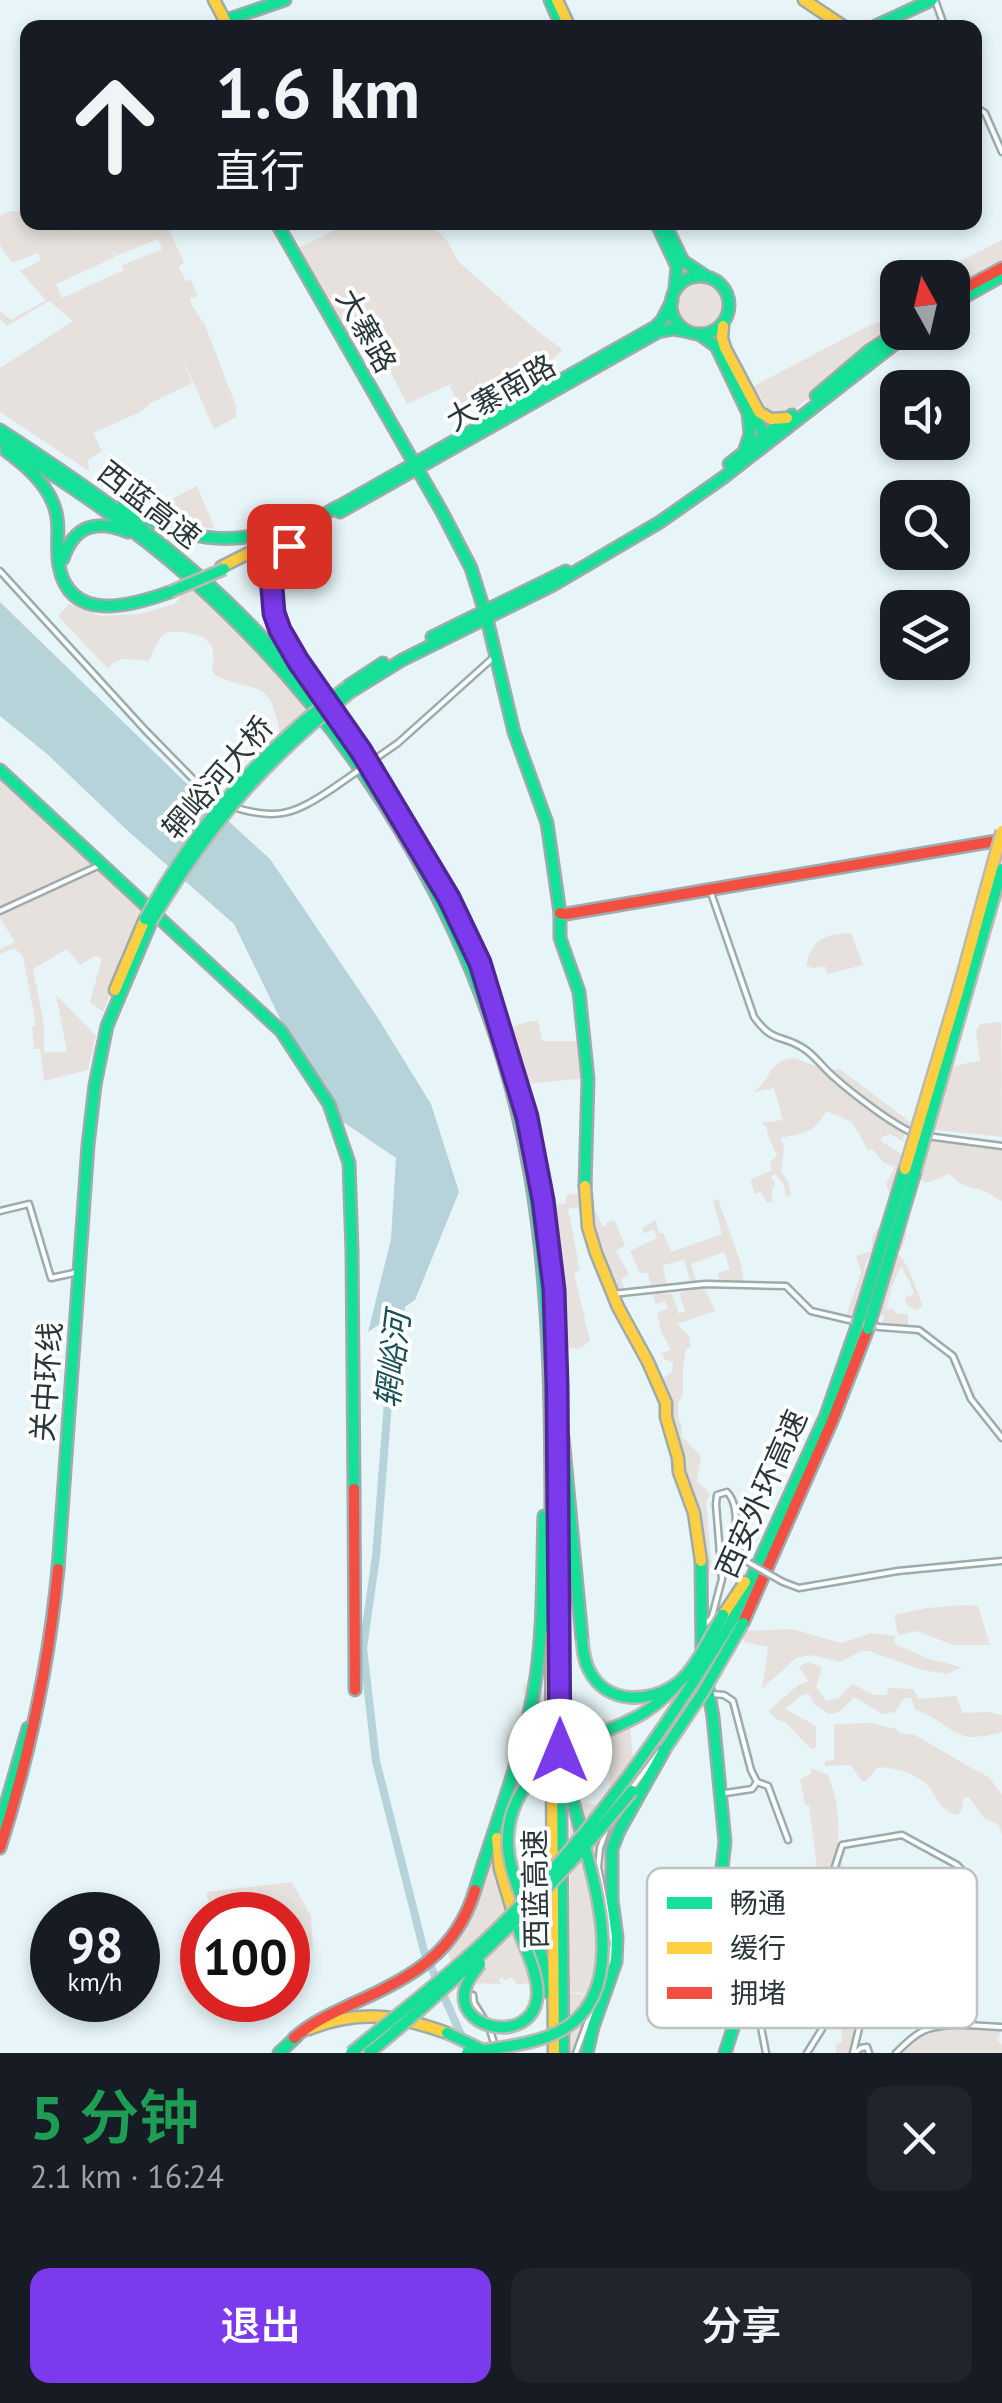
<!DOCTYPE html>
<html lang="zh">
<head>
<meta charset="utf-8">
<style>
  body { margin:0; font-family:"PT Sans","Noto Sans SC",sans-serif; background:#20242c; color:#f1f3f6; height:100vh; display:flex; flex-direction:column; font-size:38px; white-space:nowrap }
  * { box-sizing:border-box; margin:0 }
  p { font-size:32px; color:#9ea1a6 }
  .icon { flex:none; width:55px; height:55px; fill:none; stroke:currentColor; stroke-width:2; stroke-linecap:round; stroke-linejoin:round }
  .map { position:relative; height:2053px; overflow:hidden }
  .panel { display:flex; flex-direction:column; background:#171b24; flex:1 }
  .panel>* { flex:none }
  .hud { position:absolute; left:20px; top:20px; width:962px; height:210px; border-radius:20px; box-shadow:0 5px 15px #0003; background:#171b24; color:#f1f3f6; overflow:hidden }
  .needle { width:65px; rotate:352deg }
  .tools { position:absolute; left:880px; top:260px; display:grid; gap:20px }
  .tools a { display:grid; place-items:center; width:90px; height:90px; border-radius:20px; background:#171b24; box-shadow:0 5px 15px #0003; font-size:50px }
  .speed { position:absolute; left:30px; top:1892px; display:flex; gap:20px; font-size:50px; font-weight:700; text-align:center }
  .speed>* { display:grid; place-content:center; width:130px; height:130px; border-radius:50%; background:#171b24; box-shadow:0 5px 15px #0003; line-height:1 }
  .speed small { font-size:25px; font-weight:400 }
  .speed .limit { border:15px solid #d22; background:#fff; color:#111 }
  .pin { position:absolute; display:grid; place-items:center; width:85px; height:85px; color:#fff; margin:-42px; border-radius:20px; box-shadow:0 5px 15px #0006 }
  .me { position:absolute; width:110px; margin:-55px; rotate:0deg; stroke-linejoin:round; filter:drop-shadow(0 0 8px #0008) }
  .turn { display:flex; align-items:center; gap:35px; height:210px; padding:0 30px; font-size:45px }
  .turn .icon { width:130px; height:130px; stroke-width:2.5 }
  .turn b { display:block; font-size:70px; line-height:85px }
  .round { display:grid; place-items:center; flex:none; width:105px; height:105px; border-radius:20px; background:#20242c }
  .summary { display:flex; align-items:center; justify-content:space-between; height:170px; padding:0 30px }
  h1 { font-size:60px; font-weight:600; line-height:75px; color:#1e9e55 }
  .primary-button { display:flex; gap:20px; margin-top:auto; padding:20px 30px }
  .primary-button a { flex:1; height:115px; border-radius:20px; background:#7c3aed; color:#fff; font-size:40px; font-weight:600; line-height:115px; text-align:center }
  .primary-button a+a { background:#20242c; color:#f1f3f6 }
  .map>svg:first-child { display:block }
  .green { fill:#e6e1dd; fill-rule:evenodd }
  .water { fill:#b5d3d9 }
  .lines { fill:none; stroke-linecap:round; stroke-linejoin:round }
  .river { stroke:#b5d3d9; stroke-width:8 }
  .street-casing { stroke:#9eabad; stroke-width:9 }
  .fast-casing { stroke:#9eabad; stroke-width:15 }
  .slow-casing { stroke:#9eabad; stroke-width:15 }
  .jam-casing { stroke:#9eabad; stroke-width:15 }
  .street { stroke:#fbfefe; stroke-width:4 }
  .fast { stroke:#16e098; stroke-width:10 }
  .slow { stroke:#ffcf43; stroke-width:10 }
  .jam { stroke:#f24e42; stroke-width:10 }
  .street-bridge-casing { stroke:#9eabad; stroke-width:9; stroke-linecap:butt }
  .fast-bridge-casing { stroke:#bcb8b6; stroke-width:15; stroke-linecap:butt }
  .slow-bridge-casing { stroke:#bcb8b6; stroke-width:15; stroke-linecap:butt }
  .street-bridge { stroke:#fbfefe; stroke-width:4 }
  .fast-bridge { stroke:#16e098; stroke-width:10 }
  .slow-bridge { stroke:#ffcf43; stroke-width:10 }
  .route-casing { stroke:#51269a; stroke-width:25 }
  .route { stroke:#7c3aed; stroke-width:18 }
  .labels { text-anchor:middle; stroke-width:8; stroke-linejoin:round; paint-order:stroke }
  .street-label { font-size:30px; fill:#2a3739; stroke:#fff }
  .water-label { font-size:32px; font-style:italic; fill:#1a5059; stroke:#fff }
  .key { fill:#fff; stroke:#bfc3c4; stroke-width:2.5 }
  .key-label { font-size:28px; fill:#2a3739 }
</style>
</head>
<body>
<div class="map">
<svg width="1002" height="2053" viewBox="0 0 1002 2053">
  <rect width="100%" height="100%" fill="#e7f5f8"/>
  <g class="green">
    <path d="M10,211L27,212L28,222L65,223L71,231L87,223H172L169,230L184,262L179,267L186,281L191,280L198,296L190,298L191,304L205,325L236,406V417L214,429L181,354L192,383L151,403L140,412L93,433L102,451L88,460L89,471L0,412V368L73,321L49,301L7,326L0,319V311L11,320L46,300L20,271L41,260L38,253L12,263L0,245V216ZM158,239L162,249L122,265L124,270L62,298L56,284L115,257L110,249L116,256Z"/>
    <path d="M385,222L430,223L447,241L459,262L535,329L563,350L542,369L523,377L519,382L509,385L486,402L461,407L450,387L453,383L407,404L371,334L347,342L296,249L350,223Z"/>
    <path d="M1002,240V267L959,291L949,267Z"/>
    <circle cx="700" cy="305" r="24"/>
    <path d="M897,315V331L788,414L768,410L754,386L866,327Z"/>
    <path d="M197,486L215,529L180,523L148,511Z"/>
    <path d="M189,585L238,628L310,708L280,733C268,674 258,696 215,675L212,671C216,652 213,637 192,634C185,632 174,630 167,633C157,637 154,653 149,661C133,661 118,653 108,669L58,616L69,604L101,616L140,614L175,604Z"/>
    <path d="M0,773L98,863L0,909Z"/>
    <path d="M100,866L143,913L103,1012L90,1002L102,958L95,956L80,965L67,949L33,969L44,1024V1053L67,1051L56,995L96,1036L88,1070L44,1081L40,1049H34L32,1027L36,1025L23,956L14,948L0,954V949L15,942L0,918V911Z"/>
    <path d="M851,933L863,965L827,974L825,966L812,968L806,965C813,938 824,935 851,933Z"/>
    <path d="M537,1016L542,1041H588L587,1078L527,1084L510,1027L531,1021H537Z"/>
    <path d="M1001,1022L1002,1137L928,1129C922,1111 934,1092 939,1075L934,1072C950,1069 964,1062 980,1061L976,1031L980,1024Z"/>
    <path d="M795,1058L825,1070L840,1069L911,1123L902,1140L905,1143L890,1134L882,1137L881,1141L919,1165L929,1133L1002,1141V1201C994,1197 986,1191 979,1189C964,1186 961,1185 949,1174C924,1184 931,1186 906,1173L911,1187L915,1189C904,1209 911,1234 900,1252L896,1246L889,1244L872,1251L864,1268L900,1255L908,1268L923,1306L915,1310L906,1304L905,1298L914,1294L910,1282L901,1266L892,1286L886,1309H893L895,1313L908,1314V1326L882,1327L884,1315L871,1317L875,1328L845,1319L861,1272L856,1256L871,1251L873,1234L889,1216H896L886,1184L895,1167L883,1162L873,1150H868L852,1122L826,1111C814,1134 804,1133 780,1138L784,1148L781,1172L788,1181L791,1195L786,1196L784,1185L775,1174L771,1176L775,1183L771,1194L773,1201L767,1203L761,1192L755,1194L750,1180L772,1170L770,1162L777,1155L769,1139L766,1126L761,1123L783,1120L774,1088L754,1092C773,1078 767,1060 795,1058Z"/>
    <path d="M588,1144L595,1210L603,1227L606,1226V1222L614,1220L625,1245L616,1251L629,1274L621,1279L625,1291L616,1290C597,1234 584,1204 588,1144Z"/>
    <path d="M582,1193L584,1207L568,1209L580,1270L574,1273L590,1341L579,1349L566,1348L562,1274L553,1205L566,1203V1195Z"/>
    <path d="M718,1199L741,1264L744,1284L720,1282L718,1273L730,1269L724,1252L691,1264L698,1286L692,1287L684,1260L663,1265L668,1292L652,1291L648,1273H640L630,1251L657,1238L654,1230L644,1233L642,1228L656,1220L659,1233H663L671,1252L722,1234L713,1201Z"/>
    <path d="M704,1287L715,1311L677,1324L689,1336L691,1347L686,1349L683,1366V1394L678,1403V1416L682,1427V1437L701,1456L697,1481L709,1492L710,1496L706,1501L712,1570L707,1576L704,1558L662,1378L672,1372L673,1362L664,1359L661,1353L671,1350L661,1331L657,1313L668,1308L665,1301L656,1304L652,1293L672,1294L679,1314L685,1311L679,1293Z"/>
    <path d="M965,1605L978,1606L990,1645H953L917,1631L898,1635L894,1615L927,1608Z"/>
    <path d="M741,1625L742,1631L792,1629L841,1643L872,1633L895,1636L894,1642L897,1645L929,1659L962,1667L948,1674L922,1670L869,1651H861L841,1662L810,1655L796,1658L762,1689L768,1647L744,1642L743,1638L727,1637Z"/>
    <path d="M529,1652L548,1653V1678L542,1680L543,1794L509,1786L505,1757L507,1737L521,1711L524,1699L523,1687L534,1669V1659Z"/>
    <path d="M807,1662L822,1667L816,1687L826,1701L839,1698L852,1684L875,1695H887L888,1688L913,1689L919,1699L956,1696L963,1713L988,1712L1002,1715V1732C949,1747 957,1724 915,1710L911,1698H904L895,1712L882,1714L854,1697L839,1712L829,1714L814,1704L809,1694L802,1695L785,1709L816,1726V1748L811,1749L787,1724L775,1718L768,1711L797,1686L808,1681L799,1667Z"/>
    <path d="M603,1719L630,1724L634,1768L652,1771L629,1810L632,1788L609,1785V1764L604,1761Z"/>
    <path d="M871,1723L897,1729L899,1733L915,1735L973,1769L989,1777L1002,1795V1835L999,1825L983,1817L969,1797L963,1798L962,1810L957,1815C940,1811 938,1797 927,1785C914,1772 895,1768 878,1767L867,1780L862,1782L851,1765L825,1766V1761L834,1760V1724Z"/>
    <path d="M810,1768L827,1774C845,1811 837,1851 834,1891L821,1899L809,1805H805L800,1779L811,1774Z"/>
    <path d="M570,1799L600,1806L602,1809L605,1806L630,1812C612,1849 607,1860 617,1901L607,1899L618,1904L621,1961L597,2035L594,2053H571L570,1993L605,1998L599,1995L570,1992Z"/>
    <path d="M840,1856L849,1889L847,1910L852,1939L853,1972L860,1994V2020L852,2053H836V2044L842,2042L840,1992L833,1991L822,1949L826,1900C843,1892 839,1872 840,1856Z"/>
    <path d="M477,1858L545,1880L546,1988L538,1986L536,1982L525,1984L524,1981L523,1984H516L512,1977L505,1981L502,1977L499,1979L501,1984L473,1983L471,1988L496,2030L477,2019L458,1985L444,1940C461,1916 469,1887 477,1858Z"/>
    <path d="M292,1882L311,1916L313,1949L309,1947L288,1956V1915H212L206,1892Z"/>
    <path d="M1002,2028L997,2040L1002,2045V2053H900L930,2030Z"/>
  </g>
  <path class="water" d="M0,602L184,781L270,859L376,1015L431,1104L459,1192L415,1300L368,1332L391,1239L396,1158L324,1109L234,924L128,831L46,753L0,716Z"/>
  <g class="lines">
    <path class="river" d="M401,1302L400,1349L389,1390L376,1556L363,1648L376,1761L424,1951L469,2053"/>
    <defs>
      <g id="street">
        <path d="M935,0L945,28"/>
        <path d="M975,107L985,113L1002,152"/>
        <path d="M0,571L146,731L199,785L221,803"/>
        <path d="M398,743L495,656"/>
        <path d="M230,806C276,821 293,815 332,789"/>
        <path d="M710,890L754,1017C774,1045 782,1033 806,1050C817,1058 824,1069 835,1078C853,1094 892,1124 913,1133"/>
        <path d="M0,911L100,865"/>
        <path d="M927,1136L1002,1146"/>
        <path d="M0,1211L29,1204L51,1278L74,1273"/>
        <path d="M612,1294L705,1284L786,1286L811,1311L879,1327L919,1330L953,1356L971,1399L1002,1438"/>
        <path d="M783,1582L799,1588L898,1571L1002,1561"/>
        <path d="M702,1628L712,1617L722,1579L716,1504L717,1495L727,1492C744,1510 728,1542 746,1561"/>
        <path d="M712,1694L724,1695L733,1701L751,1770L757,1782L752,1789L719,1794"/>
        <path d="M757,1782L768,1786L788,1840"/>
        <path d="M632,1788L659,1752"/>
        <path d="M760,1934L767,1968"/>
        <path d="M751,1975L766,2053"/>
        <path d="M736,1976L751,1975L789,1960L794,1952L799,1933L814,1902L833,1899L830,1882L842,1845L902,1835L957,1865L964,1872L958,1879L944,1885L866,1974L858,1987L862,2016L853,2053"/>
        <path d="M473,1995L474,2003L486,2022"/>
        <path d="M490,2030L497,2053"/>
        <path d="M576,2053L605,1974L613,1944L598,1867L600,1848L608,1825"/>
        <path d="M807,2053L822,2029"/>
        <path d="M855,2053L861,2048L867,2047L869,2053"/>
        <path d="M896,2053C905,2044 916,2033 928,2029C951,2022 979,2026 1002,2027"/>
      </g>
      <g id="fast">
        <path d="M550,0L562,28"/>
        <path d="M226,20L285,0"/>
        <path d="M871,28L932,0"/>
        <path d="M276,222L442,512L471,568L487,619L514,732L547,823L560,913V938L579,992L588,1079L585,1186"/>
        <path d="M656,222L677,267L675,288"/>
        <path d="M664,222L683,261L704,275"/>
        <circle cx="700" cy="305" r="29"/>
        <path d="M952,304L1002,276"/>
        <path d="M699,334L716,346L748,413L750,434L744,452"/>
        <path d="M816,396L870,350L898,332"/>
        <path d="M756,409L755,416L765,437"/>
        <path d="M0,430C91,489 181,552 256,631C313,689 360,755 404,824C432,868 460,914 480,963C495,998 505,1035 514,1072C535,1151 549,1229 554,1311"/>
        <path d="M0,440C66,483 131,525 190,578C365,734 492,946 531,1179C556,1328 550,1482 551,1633"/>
        <path d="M6,451C25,465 44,481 53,503C62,524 55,545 59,566C70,624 131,606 170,592"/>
        <path d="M729,464L792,415"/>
        <path d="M122,506C193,546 238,547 314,520"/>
        <path d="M338,507L655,327L662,320L672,301"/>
        <path d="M340,512L658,332L673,329L689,332"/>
        <path d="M313,521L337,507"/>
        <path d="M311,528C303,534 293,540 287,548C242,609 311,680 346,728"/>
        <path d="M63,559C74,525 97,519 128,532"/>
        <path d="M432,637L566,571"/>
        <path d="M348,686L383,663"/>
        <path d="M352,691L402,660L553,585L660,522L724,477L910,332"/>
        <path d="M0,770L281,1031L329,1104L349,1163L352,1251L354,1489"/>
        <path d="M859,1319L905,1169"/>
        <path d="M870,1322L915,1172"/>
        <path d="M563,1437L582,1639"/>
        <path d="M701,1561L702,1653L713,1717L725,1842L722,1868L738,1999L733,2028L725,2053"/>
        <path d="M58,1569L88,1145L95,1085L107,1026L151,922"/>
        <path d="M733,1619L826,1415L857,1326"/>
        <path d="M560,1710L563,2053"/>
        <path d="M565,1726L573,1801L585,1846"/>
        <path d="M0,1825L28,1728"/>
        <path d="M475,1890C496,1822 526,1747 536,1677C544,1624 542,1569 544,1516"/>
        <path d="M531,1922L543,1962L548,1992"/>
        <path d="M279,2053L296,2037"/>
        <path d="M587,2053L593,2027L616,1962L617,1937L612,1900V1849L619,1831L665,1749"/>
      </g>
      <g id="slow">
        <path d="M214,0L229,28"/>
        <path d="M557,0L570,28"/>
        <path d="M804,0L846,28"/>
        <path d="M723,326L722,338L725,348L759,412L771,419L787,418"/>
        <path d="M221,567L281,537"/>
        <path d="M115,990L145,919"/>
        <path d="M585,1186L588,1227L596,1253L618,1307L648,1362L666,1403V1417L678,1458L679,1472L694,1513L701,1561"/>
        <path d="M723,1615L745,1582"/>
        <path d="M551,1633L554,2053"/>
        <path d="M497,1838L500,1869L515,1919"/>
        <path d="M309,2029C360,2009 397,2015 447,2033"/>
      </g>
      <g id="jam">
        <path d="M952,295L1002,268"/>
        <path d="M560,913L566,914L1002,840"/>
        <path d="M554,1311L557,1385L560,1710"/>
        <path d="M354,1489L355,1690"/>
        <path d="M743,1623L833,1419L868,1329"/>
        <path d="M0,1848C29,1757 49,1664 58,1569"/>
        <path d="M294,2038C312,2022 333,2013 354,2003C411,1978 456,1953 475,1890"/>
      </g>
    </defs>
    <use href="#street" class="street-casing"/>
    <use href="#fast" class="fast-casing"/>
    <use href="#slow" class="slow-casing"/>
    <use href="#jam" class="jam-casing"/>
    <use href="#street" class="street"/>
    <use href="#fast" class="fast"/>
    <use href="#slow" class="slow"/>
    <use href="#jam" class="jam"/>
    <defs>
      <g id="street-bridge">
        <path d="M332,789L398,743"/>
        <path d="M746,1561L783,1582"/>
      </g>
      <g id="fast-bridge">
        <path d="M170,592L224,569"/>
        <path d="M145,919C198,823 260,751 348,686"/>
        <path d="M151,922C209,824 263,762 352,691"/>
        <path d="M915,1172L1002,869"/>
        <path d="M857,1326L859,1319"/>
        <path d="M868,1329L870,1322"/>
        <path d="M582,1639C583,1650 584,1661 589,1670C606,1705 651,1704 679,1682C698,1665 709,1637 723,1615"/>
        <path d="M665,1749L702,1694L743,1623"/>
        <path d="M531,1922C522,1898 510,1873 508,1847C505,1801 537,1762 577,1743C622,1723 648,1719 682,1679"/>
        <path d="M480,1964C476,1970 470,1977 467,1984C448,2028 529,2047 537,1999C540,1977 526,1951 519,1931"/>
        <path d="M447,2033L483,2050"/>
        <path d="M351,2053C400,2012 451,1974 497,1929C590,1837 665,1730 733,1619"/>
        <path d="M369,2053C466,1974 553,1888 632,1791"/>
        <path d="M467,2053C497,2047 530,2046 558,2032C626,1999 600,1903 585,1847"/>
      </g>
      <path id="slow-bridge" d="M905,1169L959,988L1002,831"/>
    </defs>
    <use href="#street-bridge" class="street-bridge-casing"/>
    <use href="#fast-bridge" class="fast-bridge-casing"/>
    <use href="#slow-bridge" class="slow-bridge-casing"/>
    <use href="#street-bridge" class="street-bridge"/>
    <use href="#fast-bridge" class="fast-bridge"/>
    <use href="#slow-bridge" class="slow-bridge"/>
  </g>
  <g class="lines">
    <defs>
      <path id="route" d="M289,546L279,562L272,589L274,613L280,630L298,661L361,751L449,898L480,963L527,1117L543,1200L554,1290L557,1385L560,1751"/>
    </defs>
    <use href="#route" class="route-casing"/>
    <use href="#route" class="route"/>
  </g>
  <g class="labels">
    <g class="street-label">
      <text transform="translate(366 331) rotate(61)" y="10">大寨路</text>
      <text transform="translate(501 393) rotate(-30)" y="10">大寨南路</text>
      <text transform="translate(149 505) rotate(38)" y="10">西蓝高速</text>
      <text transform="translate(218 778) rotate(-49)" y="10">辋峪河大桥</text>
      <text transform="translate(47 1382) rotate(-86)" y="10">关中环线</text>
      <text transform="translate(762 1494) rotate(-66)" y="10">西安外环高速</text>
      <text transform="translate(536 1889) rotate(-91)" y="10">西蓝高速</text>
    </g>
    <g class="water-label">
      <text transform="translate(393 1360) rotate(-83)" y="11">辋峪河</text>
    </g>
  </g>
  <rect x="647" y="1868" width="330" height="160" rx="15" class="key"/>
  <rect x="667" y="1897" width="45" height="12" fill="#16e098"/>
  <rect x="667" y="1942" width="45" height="12" fill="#ffcf43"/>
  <rect x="667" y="1987" width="45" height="12" fill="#f24e42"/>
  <g class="key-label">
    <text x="730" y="1913">畅通</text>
    <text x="730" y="1958">缓行</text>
    <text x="730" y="2003">拥堵</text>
  </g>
</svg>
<div class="tools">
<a><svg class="needle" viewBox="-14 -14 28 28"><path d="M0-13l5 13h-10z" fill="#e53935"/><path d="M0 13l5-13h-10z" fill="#9ea1a6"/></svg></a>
<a><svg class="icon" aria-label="sound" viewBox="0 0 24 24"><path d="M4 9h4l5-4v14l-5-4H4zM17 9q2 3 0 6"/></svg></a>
<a><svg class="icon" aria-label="search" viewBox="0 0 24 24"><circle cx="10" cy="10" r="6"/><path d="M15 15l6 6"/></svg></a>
<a><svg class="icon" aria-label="layers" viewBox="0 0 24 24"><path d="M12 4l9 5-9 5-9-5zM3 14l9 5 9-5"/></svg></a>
</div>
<div class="speed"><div>98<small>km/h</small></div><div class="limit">100</div></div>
<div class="pin" style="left:289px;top:546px;background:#d93025"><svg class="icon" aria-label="arrive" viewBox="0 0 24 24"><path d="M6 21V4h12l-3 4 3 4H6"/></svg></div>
<svg class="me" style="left:560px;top:1751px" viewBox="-20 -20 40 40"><circle r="19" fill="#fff"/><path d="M0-13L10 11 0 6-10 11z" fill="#7c3aed"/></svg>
<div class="hud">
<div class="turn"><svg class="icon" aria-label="ahead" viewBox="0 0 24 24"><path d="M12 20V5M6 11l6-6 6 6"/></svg><div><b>1.6 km</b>直行</div></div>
</div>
</div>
<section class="panel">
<div class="summary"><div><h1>5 分钟</h1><p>2.1 km · 16:24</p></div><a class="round"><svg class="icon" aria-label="close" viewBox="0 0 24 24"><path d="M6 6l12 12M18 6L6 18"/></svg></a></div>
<div class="primary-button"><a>退出</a><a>分享</a></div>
</section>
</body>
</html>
